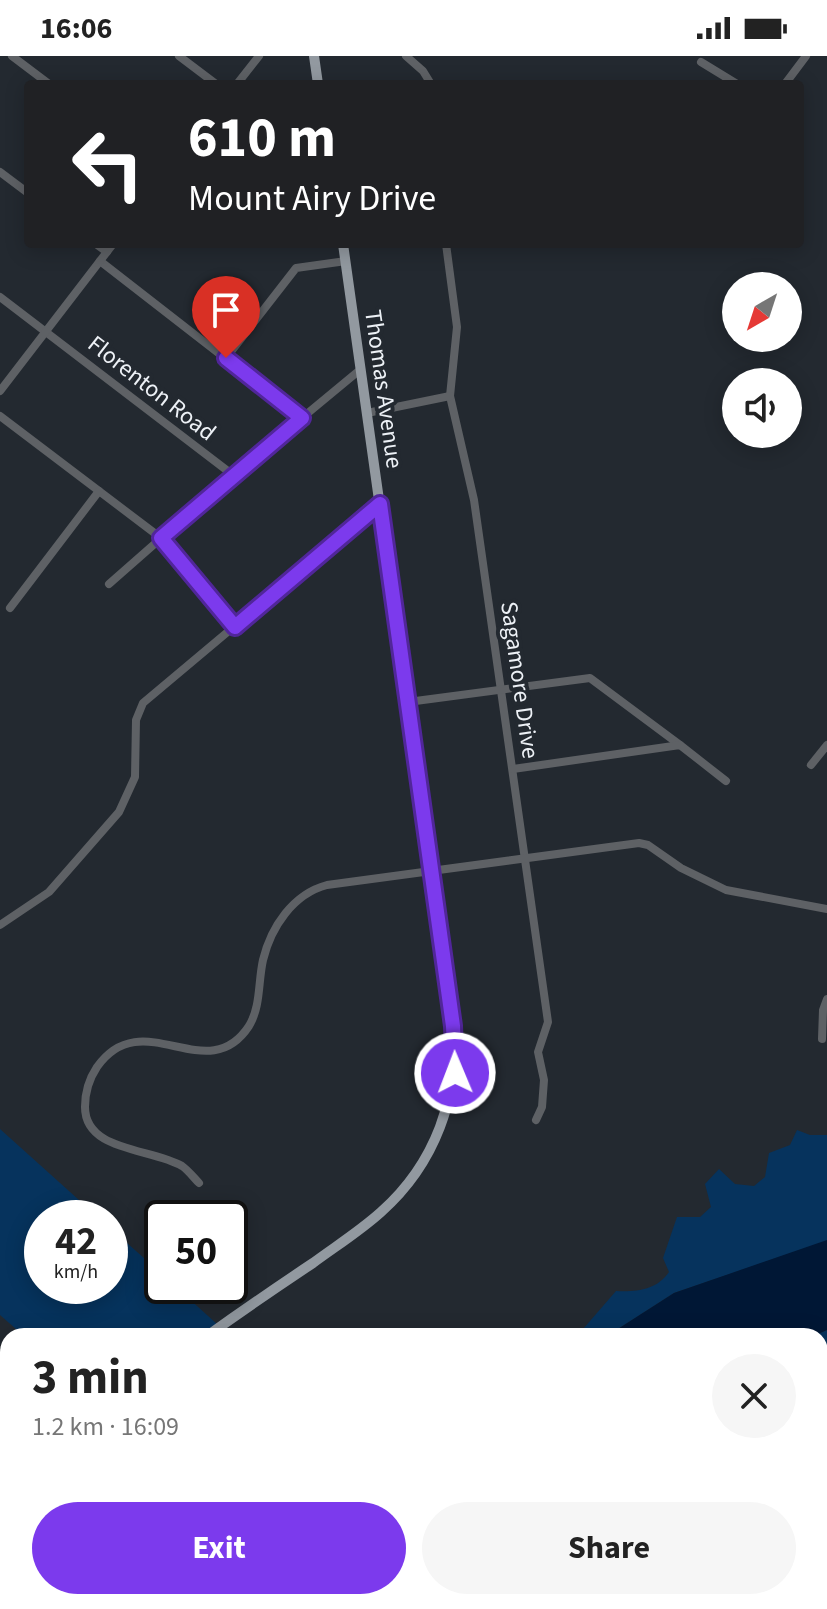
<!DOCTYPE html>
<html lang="en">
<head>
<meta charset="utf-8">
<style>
  body { margin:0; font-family:"Source Sans 3",sans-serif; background:#f6f6f6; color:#222; height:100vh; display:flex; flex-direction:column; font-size:30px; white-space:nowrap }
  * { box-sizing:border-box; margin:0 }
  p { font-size:26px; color:#767676 }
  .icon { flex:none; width:44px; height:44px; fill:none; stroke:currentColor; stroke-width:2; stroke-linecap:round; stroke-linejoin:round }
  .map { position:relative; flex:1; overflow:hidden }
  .sheet { position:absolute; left:0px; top:1272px; width:828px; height:282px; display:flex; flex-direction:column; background:#fff; border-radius:24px 24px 0 0; box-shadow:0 4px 20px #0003 }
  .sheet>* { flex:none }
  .hud { position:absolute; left:24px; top:24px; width:780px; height:168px; border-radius:8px; box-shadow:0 4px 20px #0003; background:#202124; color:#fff; overflow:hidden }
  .needle { width:52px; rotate:219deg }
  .buttons { position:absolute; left:722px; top:216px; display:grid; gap:16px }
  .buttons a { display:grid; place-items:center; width:80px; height:80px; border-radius:50%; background:#fff; box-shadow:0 4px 20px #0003; font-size:40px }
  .speed { position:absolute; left:24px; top:1144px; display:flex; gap:16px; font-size:40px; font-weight:700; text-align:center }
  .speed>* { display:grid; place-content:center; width:104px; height:104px; border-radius:50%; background:#fff; box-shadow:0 4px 20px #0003; line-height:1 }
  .speed small { font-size:20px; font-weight:400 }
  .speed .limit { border:4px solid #111; border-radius:12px; background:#fff; color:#111 }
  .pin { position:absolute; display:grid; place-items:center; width:68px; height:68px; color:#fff; margin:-82px -34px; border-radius:50% 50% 50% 0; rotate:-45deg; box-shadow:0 0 8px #0007 }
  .pin .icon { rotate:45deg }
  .me { position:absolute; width:88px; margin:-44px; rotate:359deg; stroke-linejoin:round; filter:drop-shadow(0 0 6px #0008) }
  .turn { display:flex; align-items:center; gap:28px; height:168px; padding:0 32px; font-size:36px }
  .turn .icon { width:104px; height:104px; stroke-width:2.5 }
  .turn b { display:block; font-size:56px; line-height:68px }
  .round { display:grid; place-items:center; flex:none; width:84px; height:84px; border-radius:42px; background:#f6f6f6 }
  .head { display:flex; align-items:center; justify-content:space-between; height:136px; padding:0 32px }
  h1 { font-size:48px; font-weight:700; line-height:60px }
  .button { display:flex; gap:16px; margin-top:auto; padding:16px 32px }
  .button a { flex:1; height:92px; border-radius:48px; background:#7c3aed; color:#fff; font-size:32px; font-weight:700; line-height:92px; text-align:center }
  .button a+a { background:#f6f6f6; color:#222 }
  .status { display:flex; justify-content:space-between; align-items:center; height:56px; padding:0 40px; background:#fff; direction:ltr }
  .status svg { height:22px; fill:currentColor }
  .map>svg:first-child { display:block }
  .green { fill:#06335d }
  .water { fill:#001735 }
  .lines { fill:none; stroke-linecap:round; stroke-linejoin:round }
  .minor { stroke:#5e6165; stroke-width:8 }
  .major { stroke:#9299a0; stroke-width:10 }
  .rail { stroke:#959aa0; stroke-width:2; stroke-dasharray:10 10; stroke-linecap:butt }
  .route-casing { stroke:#51269a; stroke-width:20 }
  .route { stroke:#7c3aed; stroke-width:14 }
  .labels { text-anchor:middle; stroke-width:8; stroke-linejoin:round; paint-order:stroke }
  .street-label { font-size:24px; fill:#edf1f6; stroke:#232930 }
</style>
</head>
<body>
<div class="status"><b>16:06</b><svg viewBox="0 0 49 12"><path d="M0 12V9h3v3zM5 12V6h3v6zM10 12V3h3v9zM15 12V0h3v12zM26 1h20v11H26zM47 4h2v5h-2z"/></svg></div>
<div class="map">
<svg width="827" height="1553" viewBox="0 0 827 1553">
  <rect width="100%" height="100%" fill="#232930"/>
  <g class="green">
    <path d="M0,1073L99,1162H42V1230H110V1172L162,1218V1230H175L218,1269L203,1280H24L0,1259Z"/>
    <path d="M797,1074L810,1079H827V1185L674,1237L607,1280H577L616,1235C636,1236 657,1234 669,1216L663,1202L677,1161H700L711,1151L705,1128L719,1113L735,1128L754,1130L765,1121L769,1097L790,1089Z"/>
    <path d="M827,1274V1509L820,1514V1280H813Z"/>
    <path d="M657,1546H767L755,1553H655Z"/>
  </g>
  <g class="water">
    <path d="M827,1184V1274L813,1280H607L674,1237Z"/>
    <path d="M343,1546H456L454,1553H337Z"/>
    <path d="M480,1546H535L541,1553H486Z"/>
    <path d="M561,1546H618V1552L568,1553Z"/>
  </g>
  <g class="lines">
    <g class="minor">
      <path d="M12,0L49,28"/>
      <path d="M179,0L216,28"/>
      <path d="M406,0L423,15L431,28"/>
      <path d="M701,6L737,28"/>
      <path d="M237,28L259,0"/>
      <path d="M785,28L806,0"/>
      <path d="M0,116L28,137"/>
      <path d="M96,188L107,196"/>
      <path d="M446,188L457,271L450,340L474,444L548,966L538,996L544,1024L542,1051L536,1064"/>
      <path d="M100,205L302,362"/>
      <path d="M0,241L233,419"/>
      <path d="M226,302L296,212L346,205"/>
      <path d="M0,335L113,188"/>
      <path d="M367,357L450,340"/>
      <path d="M0,360L161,482L235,571"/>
      <path d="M109,528L233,419L361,313"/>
      <path d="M10,552L99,435"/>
      <path d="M408,646L590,622L680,689"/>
      <path d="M811,709L827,689"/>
      <path d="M513,713L680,689L726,725"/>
      <path d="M0,869L49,836L119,756L135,721L136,664L143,647L380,448"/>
      <path d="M822,983L823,954L827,943"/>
      <path d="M199,1127C194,1122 188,1114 182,1110C152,1092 85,1096 85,1051C85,1037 89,1023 97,1011C143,946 207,1034 249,970C261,950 258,926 263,904C271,871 293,838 327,829L639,787L648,789L681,812L726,834L827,853"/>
      <path d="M0,1297L8,1304"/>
      <path d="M4,1410L8,1406"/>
      <path d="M75,1546L80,1553"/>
      <path d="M0,1552L8,1543"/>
      <path d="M149,1553L159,1546"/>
    </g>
    <g class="major">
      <path d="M314,0L318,28"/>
      <path d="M207,1280C242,1255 277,1231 313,1207C336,1190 360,1175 381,1156C435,1108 460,1040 453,970L343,188"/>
      <path d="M0,1459L8,1449"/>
    </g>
    <g class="rail">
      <path d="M820,1517L827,1512"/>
      <path d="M761,1553L772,1546"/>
    </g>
  </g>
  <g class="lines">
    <defs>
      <path id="route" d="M226,302L302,362L161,482L235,571L380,448L453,970L455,1017"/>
    </defs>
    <use href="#route" class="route-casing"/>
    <use href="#route" class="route"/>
  </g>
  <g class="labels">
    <g class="street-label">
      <text transform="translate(152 332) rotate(38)" y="8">Florenton Road</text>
      <text transform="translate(384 333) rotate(82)" y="8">Thomas Avenue</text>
      <text transform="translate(520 624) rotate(82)" y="8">Sagamore Drive</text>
    </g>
  </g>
</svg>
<div class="buttons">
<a><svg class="needle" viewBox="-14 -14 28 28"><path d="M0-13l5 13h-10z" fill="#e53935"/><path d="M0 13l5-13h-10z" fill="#767676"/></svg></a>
<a><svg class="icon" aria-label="sound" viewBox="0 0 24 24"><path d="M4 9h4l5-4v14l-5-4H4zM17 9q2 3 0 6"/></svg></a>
</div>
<div class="speed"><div>42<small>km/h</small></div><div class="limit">50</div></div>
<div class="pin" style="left:226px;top:302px;background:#d93025"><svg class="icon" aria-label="arrive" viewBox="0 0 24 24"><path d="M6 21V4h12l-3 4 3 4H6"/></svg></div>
<svg class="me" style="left:455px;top:1017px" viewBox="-20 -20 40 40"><circle r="17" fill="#7c3aed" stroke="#fff" stroke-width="3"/><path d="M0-11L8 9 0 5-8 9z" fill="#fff"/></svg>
<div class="hud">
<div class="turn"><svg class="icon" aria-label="left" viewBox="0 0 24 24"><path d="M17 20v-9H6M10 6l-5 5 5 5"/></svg><div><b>610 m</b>Mount Airy Drive</div></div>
</div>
<section class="sheet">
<div class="head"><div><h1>3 min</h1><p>1.2 km · 16:09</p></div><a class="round"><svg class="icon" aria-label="close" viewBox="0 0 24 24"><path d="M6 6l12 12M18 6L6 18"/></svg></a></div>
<div class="button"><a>Exit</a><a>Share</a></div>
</section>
</div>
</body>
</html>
